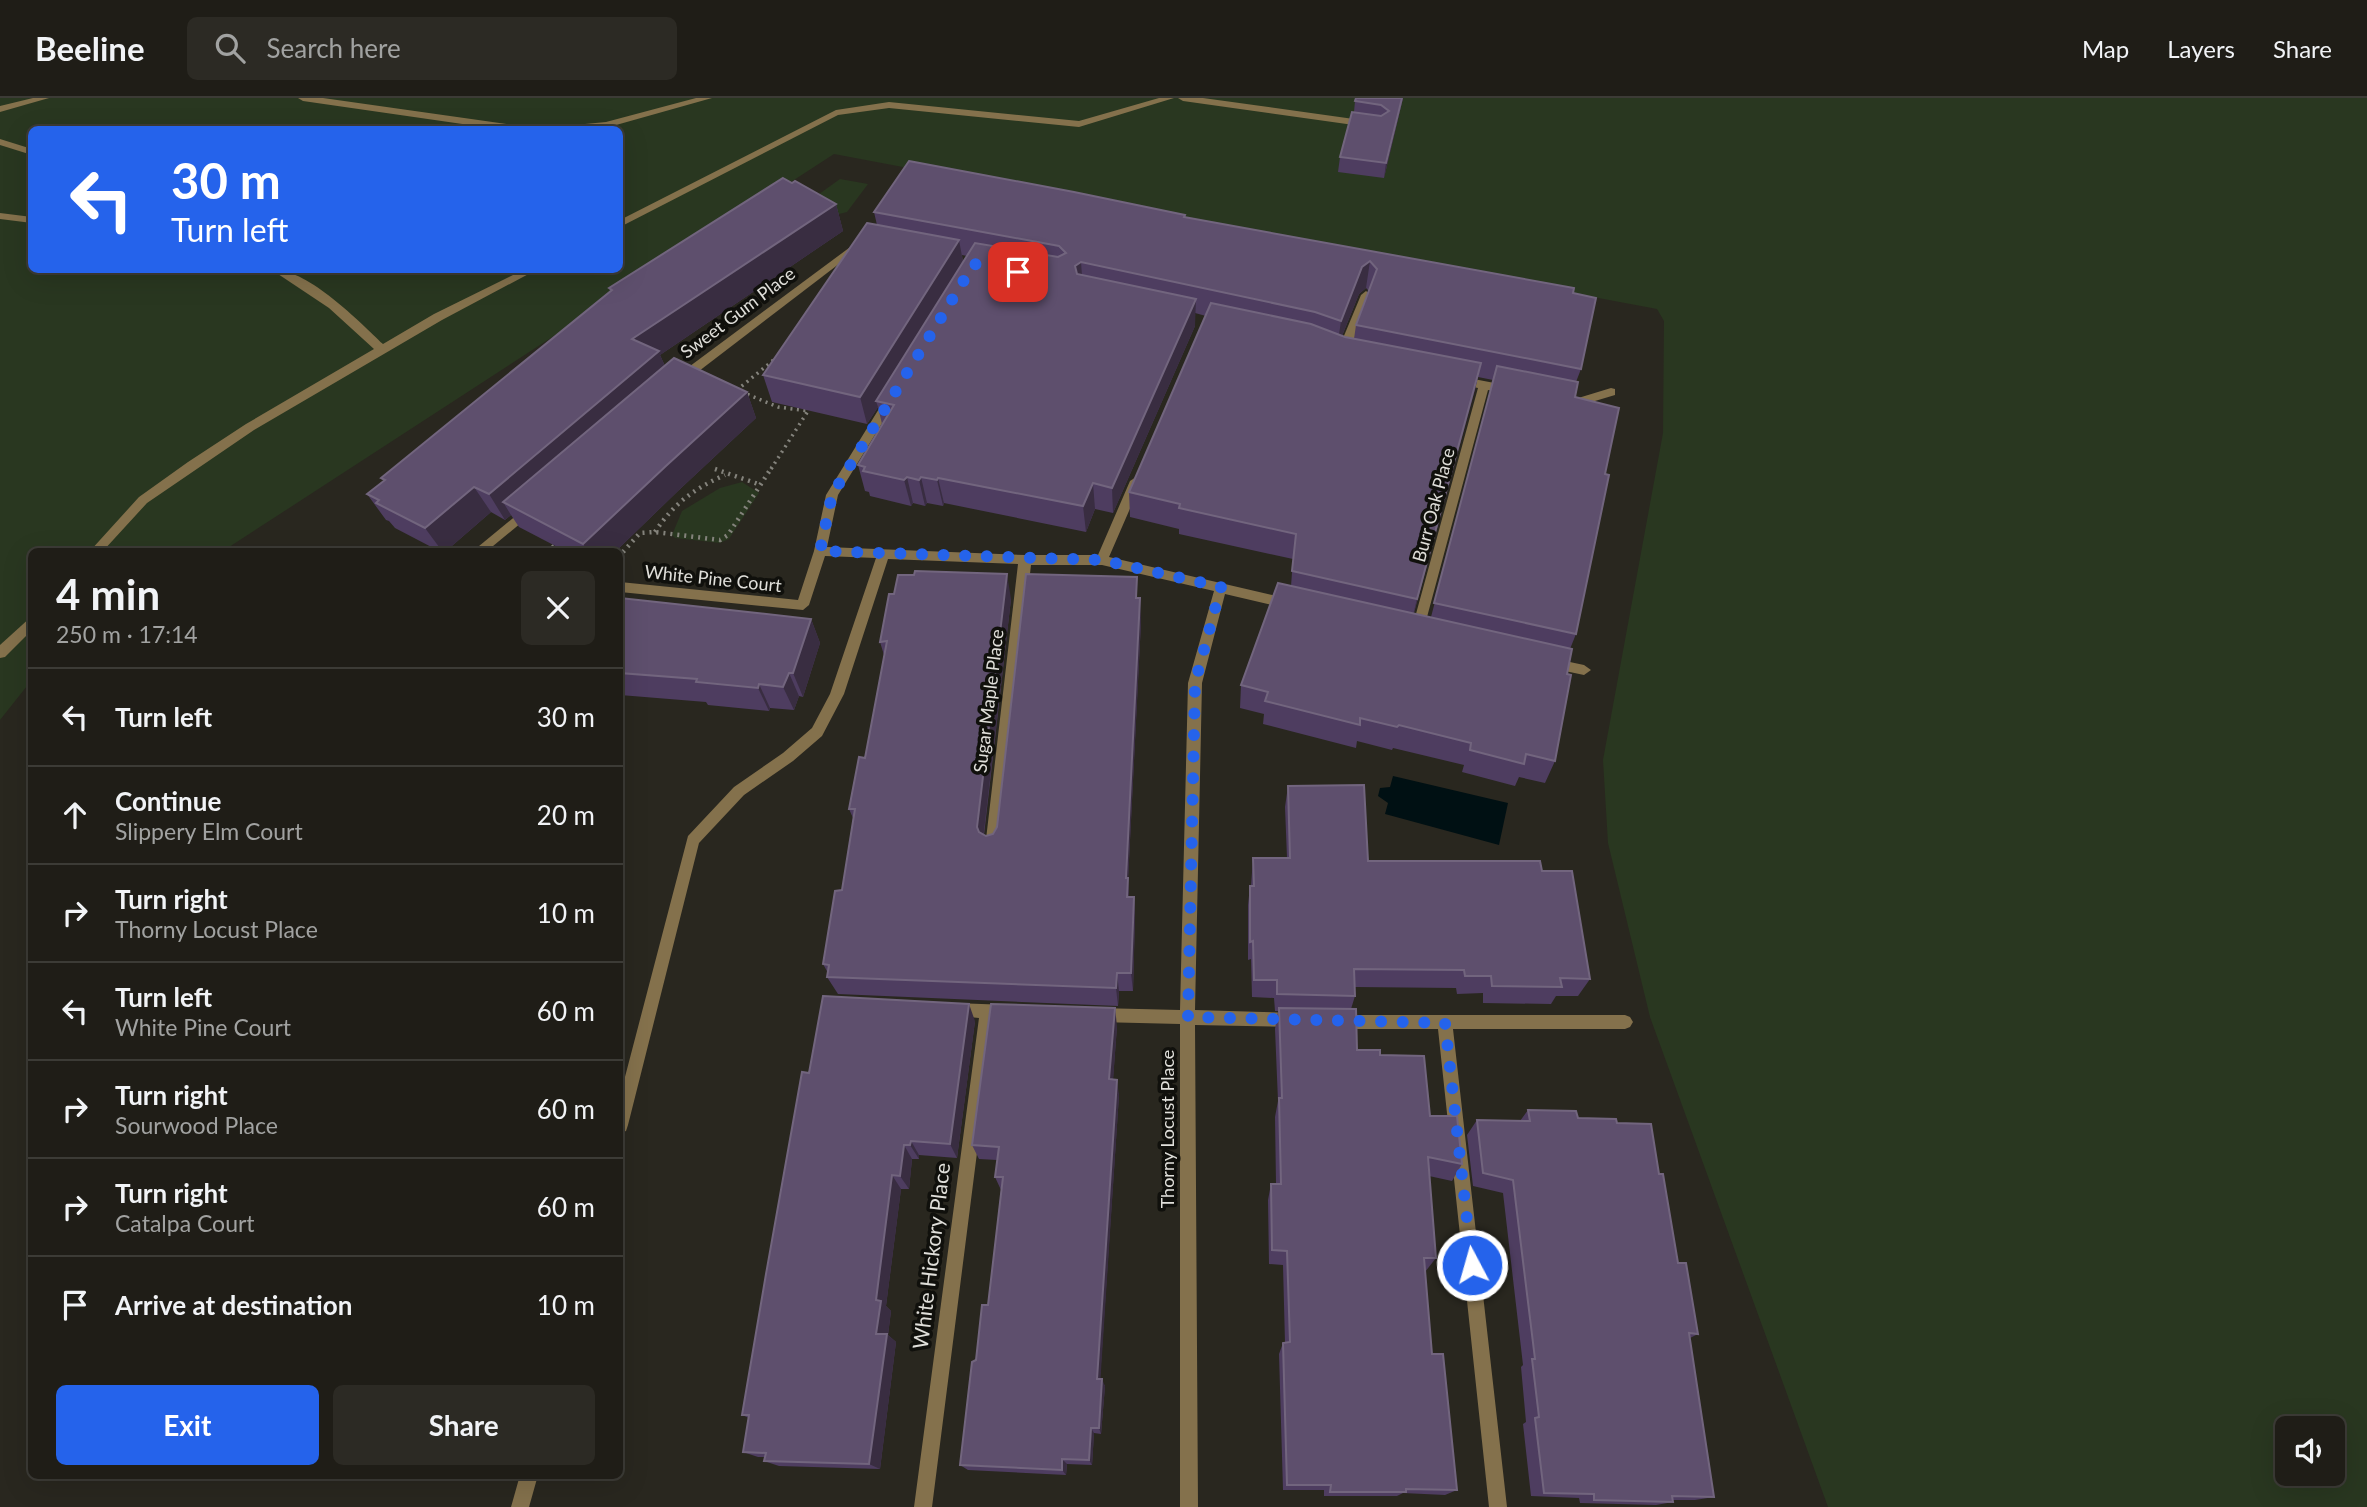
<!DOCTYPE html>
<html lang="en">
<head>
<meta charset="utf-8">
<style>
  body { margin:0; font-family:Lato,sans-serif; background:#2c2a24; color:#f1f3f6; height:100vh; display:flex; flex-direction:column; font-size:26px; white-space:nowrap }
  * { box-sizing:border-box; margin:0 }
  p { font-size:23px; color:#a1a2a1 }
  .icon { flex:none; width:38px; height:38px; fill:none; stroke:currentColor; stroke-width:2; stroke-linecap:round; stroke-linejoin:round }
  .map { position:relative; flex:1; overflow:hidden }
  .side { position:absolute; left:28px; top:450px; width:595px; height:931px; display:flex; flex-direction:column; background:#1f1d17; border-radius:10px; box-shadow:0 7px 28px #0002,0 0 0 2px #3c3b36 }
  .side>* { flex:none }
  .hud { position:absolute; left:28px; top:28px; width:595px; height:147px; border-radius:10px; box-shadow:0 7px 28px #0002,0 0 0 2px #3c3b36; background:#2563eb; color:#fff; overflow:hidden }
  .buttons { position:absolute; left:2275px; top:1318px; display:grid; gap:14px }
  .buttons a { display:grid; place-items:center; width:70px; height:70px; border-radius:10px; background:#1f1d17; box-shadow:0 7px 28px #0002,0 0 0 2px #3c3b36; font-size:35px }
  .pin { position:absolute; display:grid; place-items:center; width:60px; height:60px; color:#fff; margin:-30px; border-radius:14px; box-shadow:0 4px 10px #0006 }
  .me { position:absolute; width:77px; margin:-38px; rotate:354deg; stroke-linejoin:round; filter:drop-shadow(0 0 5px #0008) }
  .turn { display:flex; align-items:center; gap:24px; height:147px; padding:0 28px; font-size:32px }
  .turn .icon { width:91px; height:91px; stroke-width:2.5 }
  .turn b { display:block; font-size:49px; line-height:60px }
  .round { display:grid; place-items:center; flex:none; width:74px; height:74px; border-radius:10px; background:#2c2a24 }
  .head { display:flex; align-items:center; justify-content:space-between; height:119px; padding:0 28px }
  h1 { font-size:42px; font-weight:700; line-height:52px }
  .action { display:flex; gap:14px; margin-top:auto; padding:14px 28px }
  .action a { flex:1; height:80px; border-radius:10px; background:#2563eb; color:#fff; font-size:28px; font-weight:700; line-height:80px; text-align:center }
  .action a+a { background:#2c2a24; color:#f1f3f6 }
  ul { padding:0; list-style:none }
  li { display:flex; align-items:center; gap:21px; height:98px; padding:0 28px; border-top:2px solid #3c3b36 }
  li div { flex:1 }
  li b { display:block; font-size:26px }
  li em { font-style:normal }
  header { display:flex; align-items:center; gap:42px; box-sizing:border-box; height:98px; padding:0 35px; background:#1f1d17; border-bottom:2px solid #3c3b36 }
  header strong { font-size:33px }
  nav { display:flex; gap:38px; margin-inline-start:auto; font-size:24px }
  .search { width:490px; height:63px; background:#2c2a24; display:flex; align-items:center; gap:18px; box-sizing:border-box; padding:0 24px; border-radius:10px; color:#a1a2a1; font-size:26px }
  .map>svg:first-child { display:block }
  .green { fill:#293720; fill-rule:evenodd }
  .water { fill:#001013 }
  .lines { fill:none; stroke-linecap:round; stroke-linejoin:round }
  .path-far1 { stroke:#84837c; stroke-width:3.5; stroke-dasharray:2 4.5; stroke-linecap:butt }
  .path { stroke:#84837c; stroke-width:4.5; stroke-dasharray:2 5; stroke-linecap:butt }
  .service { fill:#84714c; fill-rule:evenodd }
  .minor { fill:#84714c; fill-rule:evenodd }
  .wall { fill:#4e3d60; fill-rule:evenodd }
  .shaded-wall { fill:#392d41 }
  .building { fill:#5e4f6d; stroke:#72657e; stroke-width:2 }
  .route { stroke:#2563eb; stroke-width:12; stroke-dasharray:0 21.6 }
  .labels { text-anchor:middle; stroke-width:7; stroke-linejoin:round; paint-order:stroke }
  .street-label { font-size:18px; fill:#e0dfda; stroke:#10100c }
  .near-street-label { font-size:21px; fill:#e0dfda; stroke:#10100c }
</style>
</head>
<body>
<header>
<strong>Beeline</strong>
<div class="search"><svg class="icon" aria-label="search" viewBox="0 0 24 24"><circle cx="10" cy="10" r="6"/><path d="M15 15l6 6"/></svg>Search here</div>
<nav><a>Map</a><a>Layers</a><a>Share</a></nav>
</header>
<div class="map">
<svg width="2367" height="1409" viewBox="0 0 2367 1409">
  <rect width="100%" height="100%" fill="#29271f"/>
  <g class="green">
    <path d="M0,0H2367V1409H1828L1650,919L1608,745L1603,662L1663,335L1664,223L1657,211L834,56L223,453H32L31,583L0,622ZM32,32H620V172H32ZM2287,1330H2333V1376H2287Z"/>
    <path d="M840,81L868,86L847,114L831,118L808,104Z"/>
    <path d="M742,384L759,395L729,441L720,445L675,440L672,437L682,413L720,390Z"/>
  </g>
  <path class="water" d="M1393,678L1508,705L1499,747L1385,716L1388,705L1378,698L1380,690L1390,689Z"/>
  <g class="lines">
    <path class="path-far1" d="M771,371L808,313L778,309L737,292L776,260"/>
    <g class="path">
      <path d="M715,371L761,387"/>
      <path d="M655,434C673,406 695,390 725,377"/>
      <path d="M551,448L557,453"/>
      <path d="M623,454L640,435L655,434L720,442L728,437L772,369"/>
    </g>
    <g class="service">
      <path d="M33,0H49L0,14V8Z"/>
      <path d="M298,0H323L514,27L564,28L606,24L696,0H712L609,29L589,32H504L303,3Z"/>
      <path d="M1159,0H1174L1079,29L889,10L838,17L620,129V122L836,12L889,4L1079,23Z"/>
      <path d="M1178,0H1203L1368,23L1373,26L1368,29L1183,3Z"/>
      <path d="M0,41L32,51V57L0,47Z"/>
      <path d="M0,115L32,119V125L0,121Z"/>
      <path d="M272,172C306,169 359,223 383,246L434,216L523,172H536L442,222L254,332L147,405L103,453H90L139,399L188,364L246,326L374,251L329,210Z"/>
      <path d="M32,518V532L5,559L0,560V547Z"/>
    </g>
    <g class="minor">
      <path d="M861,141L866,144L865,146L686,283H678V277Z"/>
      <path d="M1366,193L1371,197L1348,257L1346,260H1338L1336,257L1361,197Z"/>
      <path d="M1458,278L1510,288L1516,292L1510,296L1488,292L1423,534L1417,539L1411,534L1478,290L1454,285L1452,282Z"/>
      <path d="M1611,290L1615,291V297L1575,309L1563,307L1561,304L1567,300L1575,301Z"/>
      <path d="M889,300L895,304L838,397L827,449L1025,457H1098L1130,383L1136,379L1142,383L1109,459L1289,501L1295,506L1289,511L1225,496L1202,585L1195,912L1295,915L1300,917L1303,922L1300,927L1295,929L1195,927L1198,1409H1180V926L1098,924L1093,922L1090,917L1093,912L1098,910L1180,912L1188,585L1214,493L1102,467H1031L999,750L997,754L992,756L987,754L985,750L1018,466L888,461L844,596L822,638L793,663L744,697L699,745L628,1027L626,1033L620,1035V998L688,738L734,689L783,655L812,630L830,596L876,460L825,458L809,507L803,512L620,494V484L798,502L814,453L826,397L885,301Z"/>
      <path d="M529,407L535,412L533,415L487,453H473Z"/>
      <path d="M1551,560L1584,567L1591,572L1584,577L1546,569L1544,565Z"/>
      <path d="M955,905L1008,907L1013,909L1016,914L1013,919L994,921L932,1409H914L979,920L950,917L947,912L950,907Z"/>
      <path d="M1340,917H1625L1630,919L1633,924L1630,929L1625,931H1453L1507,1409H1489L1438,931H1340L1335,929L1332,924L1335,919Z"/>
      <path d="M520,1377H538L529,1409H511Z"/>
    </g>
  </g>
  <g class="wall">
    <path d="M1403,0L1384,80L1338,74L1340,59L1354,14L1355,3Z"/>
    <path d="M836,106L843,133L660,257L665,268L747,294L756,320L679,392L616,453H565L519,429L511,417L505,422L491,414L446,453H439L395,430L389,423L386,422L367,396L384,383L381,380L610,193L609,190Z"/>
    <path d="M874,114L1185,117V119L1573,195L1581,271L1576,284L1575,299L1605,376L1576,536L1570,551L1567,576L1555,663L1545,685L1519,679L1515,688L1462,674L1464,667L1393,650L1392,652L1357,643L1356,650L1263,626L1264,616L1240,610L1241,587L1291,488L1293,461L1179,436V431L1130,419L1129,394L1206,218L1195,215V228L1113,415L1095,411L1086,434L944,405L943,408L927,405L925,408L913,405L911,408L870,398L869,394L865,393L858,367L882,326L878,309L867,326L772,304L763,277L877,127ZM962,157L967,158L963,164ZM1366,190L1369,193L1356,227L1354,241L1342,238L1359,196ZM1478,279L1493,282L1431,519L1414,515Z"/>
    <path d="M620,500L811,521L820,545L803,599L799,598L794,612L770,610L769,613L708,607L706,604L620,597Z"/>
    <path d="M1138,500L1141,524L1128,782L1129,799H1134L1135,818L1133,893H1119L1118,908L838,896L827,879L828,875L823,866L842,792L853,720L849,711L865,660L884,557L880,544L1011,501L984,737L986,738L993,736Z"/>
    <path d="M1288,688L1368,763L1542,773L1590,881L1578,898H1556L1551,906L1483,905V895L1457,896L1456,890L1355,889V898L1351,911L1357,952L1380,957L1430,1018L1462,1066L1452,1083L1429,1078L1436,1160L1425,1174L1432,1256L1457,1392L1445,1397L1403,1395L1397,1398H1324V1392H1283L1279,1256L1283,1245H1285L1283,1167L1269,1166L1268,1102L1271,1086H1276L1275,1019L1278,1003L1275,931L1278,913H1275L1274,900L1252,899L1251,861L1248,862V807L1250,788H1251L1253,760H1287L1285,709Z"/>
    <path d="M975,923L957,1060L919,1057V1061H912L909,1091H901L886,1208L891,1213L888,1237L896,1244L880,1371L779,1368L764,1363L765,1359H758L743,1354L749,1320L742,1317Z"/>
    <path d="M1117,928L1113,981L1119,997L1100,1281L1105,1288L1101,1336L1094,1335L1092,1367L1067,1366L1066,1377L968,1372L960,1367L976,1262L988,1207L1001,1092L995,1079L997,1062L979,1061L972,1047Z"/>
    <path d="M1528,1012L1617,1025L1659,1076L1678,1165L1698,1236L1690,1240L1714,1399L1695,1402H1673V1404L1656,1407L1580,1405L1579,1400L1531,1398L1523,1326L1526,1324L1521,1269L1523,1267L1503,1095L1473,1088L1467,1037L1477,1022L1520,1023Z"/>
  </g>
  <g class="shaded-wall">
    <path d="M1402,0H1403L1384,80L1386,65Z"/>
    <path d="M836,106L843,133L660,257L670,280L503,404L511,417L505,422L489,396L632,241Z"/>
    <path d="M959,142L964,169L876,303L878,309L867,326L860,299Z"/>
    <path d="M1370,163L1366,190L1359,196L1337,250L1341,223L1362,169Z"/>
    <path d="M1081,164L1083,191L1077,195L1075,168Z"/>
    <path d="M1196,201L1195,228L1113,415L1112,390Z"/>
    <path d="M1481,265L1475,292L1411,525L1417,501Z"/>
    <path d="M747,294L756,320L679,392L616,453H588L583,446L667,367Z"/>
    <path d="M907,379L913,405L911,408L904,382Z"/>
    <path d="M921,379L927,405L925,408L919,382Z"/>
    <path d="M938,380L944,405L943,408L937,382Z"/>
    <path d="M1093,385L1095,411L1086,434L1083,408Z"/>
    <path d="M474,389L491,414L446,453H442L425,430Z"/>
    <path d="M1007,476L1011,501L982,750L977,729Z"/>
    <path d="M1140,500L1141,524L1128,782L1129,800L1128,819L1126,780Z"/>
    <path d="M811,521L820,545L803,599L793,575Z"/>
    <path d="M789,575L799,598L794,612L783,589Z"/>
    <path d="M759,586L770,610L769,613L758,590Z"/>
    <path d="M1134,799L1135,818L1133,893L1131,875Z"/>
    <path d="M1117,875L1119,893L1118,908L1116,890Z"/>
    <path d="M969,906L975,923L957,1060L950,1046Z"/>
    <path d="M1115,910L1117,928L1112,997L1109,981Z"/>
    <path d="M1117,982L1119,997L1100,1288L1097,1281Z"/>
    <path d="M911,1043L919,1057V1061L910,1047Z"/>
    <path d="M904,1047L912,1061L909,1091L900,1078Z"/>
    <path d="M892,1077L901,1091L886,1208L891,1213L888,1237L896,1244L880,1371L869,1366L876,1236V1202Z"/>
    <path d="M1102,1281L1105,1288L1101,1336L1099,1330Z"/>
    <path d="M1091,1330L1094,1335L1092,1367L1089,1362Z"/>
    <path d="M1062,1361L1067,1366L1066,1377L1062,1372Z"/>
  </g>
  <g class="building">
    <path d="M1356,0H1402L1386,65L1340,59L1352,14L1381,18L1389,13L1381,7L1355,3Z"/>
    <path d="M909,63L1074,94L1185,117L1184,119L1574,190L1573,195L1596,200L1581,271L1356,227L1377,171L1370,163L1362,169L1341,223L1315,214L1081,164L1075,168L1077,176L1196,201L1112,390L1093,385L1083,408L938,380L937,382L921,379L919,382L907,379L904,382L863,373L865,369L858,367L894,307L876,303L975,145L1058,159L1066,155L1059,148L874,114Z"/>
    <path d="M783,80L792,85L795,83L836,106L632,241L659,253L489,396L474,389L425,430L376,405L379,402L367,396L385,382L381,380L612,192L609,190Z"/>
    <path d="M867,125L959,142L860,299L763,277Z"/>
    <path d="M1211,205L1311,226L1345,239L1481,265L1417,501L1292,473L1296,436L1179,410L1180,406L1129,394Z"/>
    <path d="M674,260L747,294L667,367L583,446L503,404Z"/>
    <path d="M1497,268L1578,284L1575,299L1619,310L1605,376L1609,377L1576,536L1434,505Z"/>
    <path d="M915,473L1007,476L977,729L979,734L986,738L993,736L997,729L1026,476L1137,479L1136,500H1140L1126,780H1128L1127,799H1134L1131,875H1117L1116,890L827,879L829,867L823,866L835,793L842,792L855,711H849L859,659L865,660L887,543L880,544L889,496H894L898,477H914Z"/>
    <path d="M1278,485L1572,551L1567,576L1571,577L1555,663L1526,656L1524,666L1470,652L1471,645L1399,627L1397,629L1360,620V627L1265,603L1268,594L1241,587Z"/>
    <path d="M620,500L811,521L793,575H789L783,589L759,586L758,590L696,584L697,581L620,575Z"/>
    <path d="M1364,687L1368,763H1540L1542,773H1572L1590,881L1560,880L1562,889L1492,888L1491,878H1465L1464,872L1354,871L1355,898L1277,896V882H1254L1253,843L1250,844V788H1254L1253,760H1290L1288,688Z"/>
    <path d="M823,898L969,906L950,1046L911,1043L910,1047H904L900,1078L892,1077L876,1202L881,1203L876,1236H887L869,1366L764,1363L766,1355L743,1354L749,1317H742L766,1176L802,974L809,975Z"/>
    <path d="M991,906L1115,910L1109,981L1117,982L1097,1281H1102L1099,1330H1091L1089,1362L1062,1361V1372L960,1367L972,1264L976,1262L982,1207H988L1003,1079H995L999,1049L972,1047Z"/>
    <path d="M1279,910L1356,911L1357,952H1380V957L1424,958L1430,1018H1457L1462,1066L1428,1059L1436,1160H1424L1432,1256H1443L1457,1392L1406,1391V1394H1330L1331,1387H1287L1283,1245L1290,1244L1287,1153L1272,1152L1271,1086H1281L1279,1000H1282Z"/>
    <path d="M1528,1012L1576,1013L1578,1020L1616,1021L1617,1025L1651,1026L1659,1076H1663L1678,1165H1686L1698,1236L1689,1235L1714,1399L1672,1398L1673,1404L1594,1402V1396L1544,1395L1535,1320L1539,1319L1532,1261H1535L1513,1082L1483,1075L1477,1022L1530,1023Z"/>
  </g>
  <g class="lines">
    <path class="route" d="M1018,174L974,166L832,397L820,453L1102,462L1221,489L1195,585L1188,919L1445,925L1472,1167"/>
  </g>
  <g class="labels">
    <g class="street-label">
      <text transform="translate(738 215) rotate(-37)" y="6">Sweet Gum Place</text>
      <text transform="translate(1434 407) rotate(-75)" y="6">Burr Oak Place</text>
      <text transform="translate(713 481) rotate(6)" y="6">White Pine Court</text>
      <text transform="translate(989 603) rotate(-83)" y="6">Sugar Maple Place</text>
      <text transform="translate(1168 1031) rotate(-90)" y="6">Thorny Locust Place</text>
    </g>
    <g class="near-street-label">
      <text transform="translate(932 1158) rotate(-83)" y="7">White Hickory Place</text>
    </g>
  </g>
</svg>
<div class="buttons">
<a><svg class="icon" aria-label="sound" viewBox="0 0 24 24"><path d="M4 9h4l5-4v14l-5-4H4zM17 9q2 3 0 6"/></svg></a>
</div>
<div class="pin" style="left:1018px;top:174px;background:#d93025"><svg class="icon" aria-label="arrive" viewBox="0 0 24 24"><path d="M6 21V4h12l-3 4 3 4H6"/></svg></div>
<svg class="me" style="left:1472px;top:1167px" viewBox="-20 -20 40 40"><circle r="17" fill="#2563eb" stroke="#fff" stroke-width="3"/><path d="M0-11L8 9 0 5-8 9z" fill="#fff"/></svg>
<div class="hud">
<div class="turn"><svg class="icon" aria-label="left" viewBox="0 0 24 24"><path d="M17 20v-9H6M10 6l-5 5 5 5"/></svg><div><b>30 m</b>Turn left</div></div>
</div>
<section class="side">
<div class="head"><div><h1>4 min</h1><p>250 m · 17:14</p></div><a class="round"><svg class="icon" aria-label="close" viewBox="0 0 24 24"><path d="M6 6l12 12M18 6L6 18"/></svg></a></div>
<ul>
<li><svg class="icon" aria-label="left" viewBox="0 0 24 24"><path d="M17 20v-9H6M10 6l-5 5 5 5"/></svg><div><b>Turn left</b></div><em>30 m</em></li>
<li><svg class="icon" aria-label="ahead" viewBox="0 0 24 24"><path d="M12 20V5M6 11l6-6 6 6"/></svg><div><b>Continue</b><p>Slippery Elm Court</p></div><em>20 m</em></li>
<li><svg class="icon" aria-label="right" viewBox="0 0 24 24"><path d="M7 20v-9h11M14 6l5 5-5 5"/></svg><div><b>Turn right</b><p>Thorny Locust Place</p></div><em>10 m</em></li>
<li><svg class="icon" aria-label="left" viewBox="0 0 24 24"><path d="M17 20v-9H6M10 6l-5 5 5 5"/></svg><div><b>Turn left</b><p>White Pine Court</p></div><em>60 m</em></li>
<li><svg class="icon" aria-label="right" viewBox="0 0 24 24"><path d="M7 20v-9h11M14 6l5 5-5 5"/></svg><div><b>Turn right</b><p>Sourwood Place</p></div><em>60 m</em></li>
<li><svg class="icon" aria-label="right" viewBox="0 0 24 24"><path d="M7 20v-9h11M14 6l5 5-5 5"/></svg><div><b>Turn right</b><p>Catalpa Court</p></div><em>60 m</em></li>
<li><svg class="icon" aria-label="arrive" viewBox="0 0 24 24"><path d="M6 21V4h12l-3 4 3 4H6"/></svg><div><b>Arrive at destination</b></div><em>10 m</em></li>
</ul>
<div class="action"><a>Exit</a><a>Share</a></div>
</section>
</div>
</body>
</html>
